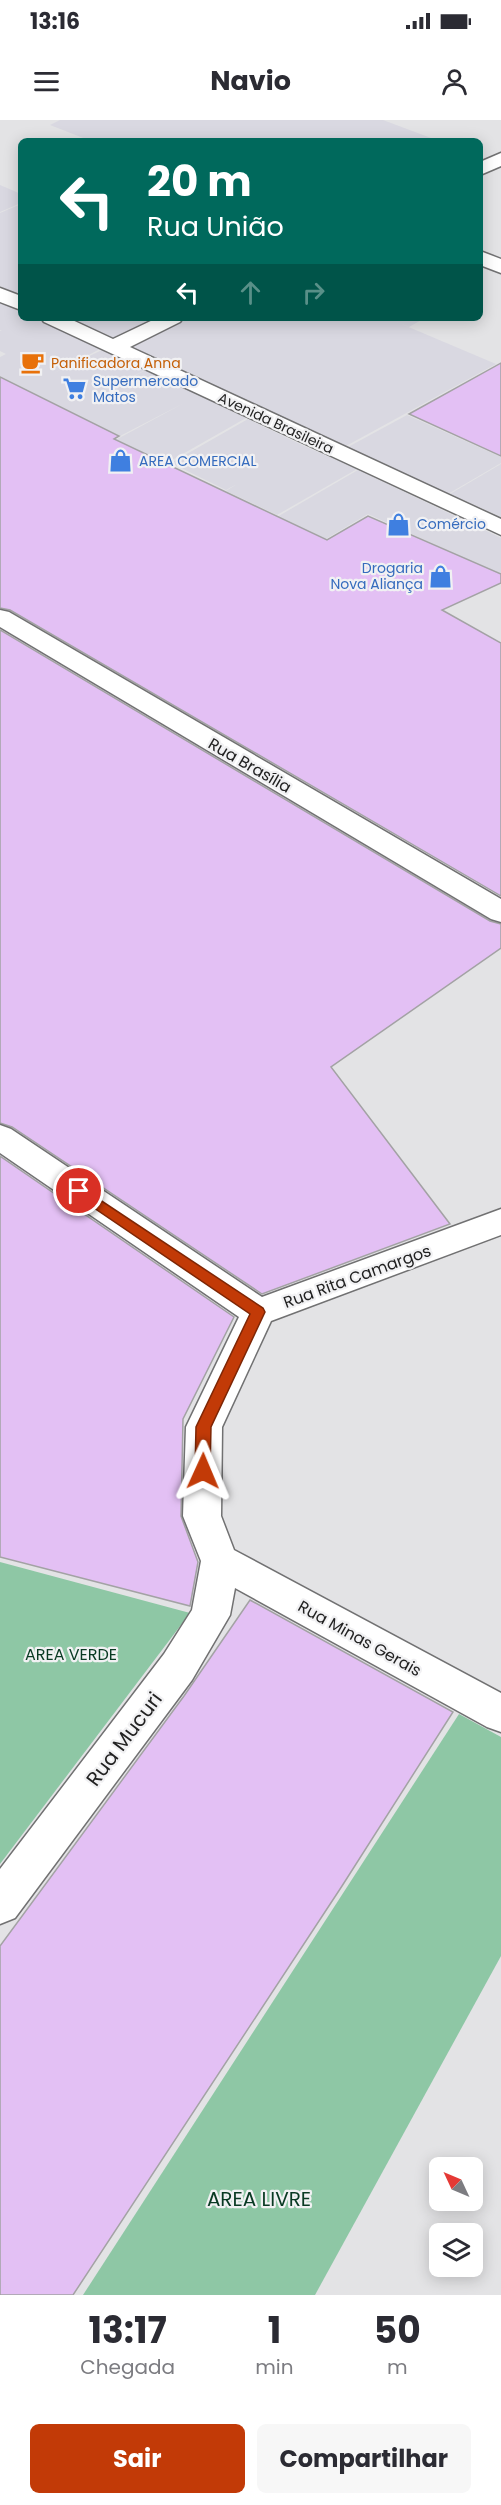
<!DOCTYPE html>
<html lang="pt">
<head>
<meta charset="utf-8">
<style>
  body { margin:0; font-family:Poppins,sans-serif; background:#f7f7f7; color:#2b2b33; height:100vh; display:flex; flex-direction:column; font-size:22px; white-space:nowrap }
  * { box-sizing:border-box; margin:0 }
  p { font-size:20px; color:#7c7c81 }
  .icon { flex:none; width:33px; height:33px; fill:none; stroke:currentColor; stroke-width:2; stroke-linecap:round; stroke-linejoin:round }
  .map { position:relative; height:2175px; overflow:hidden }
  .panel { display:flex; flex-direction:column; background:#fff; flex:1 }
  .panel>* { flex:none }
  .top-card { position:absolute; left:18px; top:18px; width:465px; height:183px; border-radius:9px; box-shadow:0 3px 15px #0003; background:#00695c; color:#fff; overflow:hidden }
  .needle { width:39px; rotate:314deg }
  .controls { position:absolute; left:429px; top:2037px; display:grid; gap:12px }
  .controls a { display:grid; place-items:center; width:54px; height:54px; border-radius:9px; background:#fff; box-shadow:0 3px 15px #0003; font-size:30px }
  .pin { position:absolute; display:grid; place-items:center; width:51px; height:51px; color:#fff; margin:-26px; border:3px solid #fff; border-radius:50%; box-shadow:0 2px 6px #0007 }
  .me { position:absolute; width:66px; margin:-33px; rotate:1deg; stroke-linejoin:round; filter:drop-shadow(0 0 4px #0008) }
  .turn { display:flex; align-items:center; gap:21px; height:126px; padding:0 30px; font-size:27px }
  .turn .icon { width:78px; height:78px; stroke-width:2.5 }
  .turn b { display:block; font-size:42px; line-height:51px }
  .lanes { display:flex; align-items:center; height:57px; padding:0 30px; background:#0003; justify-content:center; gap:30px; direction:ltr }
  .lanes .off { opacity:.35 }
  .eta { display:flex; justify-content:space-evenly; align-items:center; height:102px; text-align:center }
  .eta b { font-size:36px; font-weight:700; line-height:42px }
  .button { display:flex; gap:12px; margin-top:auto; padding:12px 30px }
  .button a { flex:1; height:69px; border-radius:9px; background:#c23a07; color:#fff; font-size:24px; font-weight:700; line-height:69px; text-align:center }
  .button a+a { background:#f7f7f7; color:#2b2b33 }
  .status { display:flex; justify-content:space-between; align-items:center; height:42px; padding:0 30px; background:#fff; direction:ltr }
  .status svg { height:16px; fill:currentColor }
  header { display:flex; justify-content:space-between; align-items:center; height:78px; padding:0 30px; background:#fff; font-size:27px; font-weight:700 }
  .map>svg:first-child { display:block }
  .built { fill:#d9d8e1 }
  .green { fill:#8ec7a5 }
  .building { fill:#e3c0f4; stroke:#a3a2a4; stroke-width:1.5 }
  .lines { fill:none; stroke-linecap:round; stroke-linejoin:round }
  .minor-casing { stroke:#717172; stroke-width:3 }
  .minor { fill:#fff; fill-rule:evenodd }
  .route { fill:#c23a07; stroke:#7e2605; stroke-width:1.5 }
  .labels { text-anchor:middle; stroke-width:4.5; stroke-linejoin:round; paint-order:stroke }
  .far-food-label { font-size:14px; fill:#c56008; stroke:#f1f1f3; text-anchor:start }
  .far-shop-label { font-size:14px; fill:#366cbe; stroke:#f1f1f3; text-anchor:start }
  .far-street-label { font-size:14px; fill:#222; stroke:#f1f1f3 }
  .street-label { font-size:16px; fill:#222; stroke:#f1f1f3 }
  .park-label { font-size:16px; fill:#093a23; stroke:#f1f1f3 }
  .near-street-label { font-size:20px; fill:#222; stroke:#f1f1f3 }
  .near-park-label { font-size:20px; fill:#093a23; stroke:#f1f1f3 }
</style>
</head>
<body>
<div class="status"><b>13:16</b><svg viewBox="0 0 49 12"><path d="M0 12V9h3v3zM5 12V6h3v6zM10 12V3h3v9zM15 12V0h3v12zM26 1h20v11H26zM47 4h2v5h-2z"/></svg></div>
<header><svg class="icon" aria-label="menu" viewBox="0 0 24 24"><path d="M4 6h16M4 12h16M4 18h16"/></svg>Navio<svg class="icon" aria-label="person" viewBox="0 0 24 24"><circle cx="12" cy="8" r="4"/><path d="M4 21q1-7 8-7t8 7"/></svg></header>
<div class="map">
<svg width="501" height="2175" viewBox="0 0 501 2175">
  <rect width="100%" height="100%" fill="#e3e3e5"/>
  <g class="built">
    <path d="M60,0H383L439,21H91L50,5Z"/>
    <path d="M0,65L21,74V83L0,92Z"/>
    <path d="M21,84V176L0,166V93Z"/>
    <path d="M0,182L21,192V198H33L100,229L54,253L102,230L145,250L91,278L146,250L246,298L100,381L49,356L184,283L120,316L67,290L0,282L25,269L0,256V237L6,234L0,231V211L2,210H0Z"/>
    <path d="M70,198L118,199L156,198L114,218Z"/>
    <path d="M190,198H425L409,207L392,200L496,244L346,326L131,227Z"/>
    <path d="M407,295L501,337V343L448,374L348,327Z"/>
    <path d="M248,299L304,326L357,349L277,395L226,371L237,364L226,370L171,343Z"/>
    <path d="M501,344V397L450,374Z"/>
    <path d="M358,350L457,397L445,405L458,397L501,418V455L368,394L324,420L277,397Z"/>
  </g>
  <g class="green">
    <path d="M0,1442L190,1493L0,1744Z"/>
    <path d="M459,1594L501,1617V1836L315,2175H83Z"/>
  </g>
  <g class="building">
    <path d="M501,243V336L409,294Z"/>
    <path d="M0,257L119,316L114,319L327,420L368,396L501,454V463L442,490L501,523V776L10,490L0,488Z"/>
    <path d="M0,510L490,801L501,804V828L331,947L450,1104L262,1174L12,1007L0,1003Z"/>
    <path d="M0,1036L234,1197L183,1299L181,1396L198,1442L190,1486L0,1437Z"/>
    <path d="M250,1480L453,1592L342,1766L73,2175H0V1826L184,1576Z"/>
  </g>
  <g class="lines">
    <defs>
      <g id="minor">
        <path d="M501,33V46L480,55V42Z"/>
        <path d="M480,131L501,139V153L480,145Z"/>
        <path d="M0,168L21,176V190L0,182Z"/>
        <path d="M41,198H68L113,219L157,198H183L180,202L130,227L501,399V415L44,202Z"/>
        <path d="M0,490L9,492L501,779V802L491,799L0,507Z"/>
        <path d="M0,1005L11,1009L262,1177L501,1089V1115L271,1201L222,1307L221,1396L234,1430L501,1573V1612L487,1607L235,1468L230,1495L192,1560L15,1798L0,1804V1749L164,1534L192,1490L201,1441L183,1396L186,1307L239,1197L0,1033Z"/>
      </g>
    </defs>
    <use href="#minor" class="minor-casing"/>
    <use href="#minor" class="minor"/>
  </g>
  <path class="route" d="M79,1066L263,1188L265,1192L211,1307L210,1351L208,1356L203,1358L197,1356L195,1351L196,1307L250,1194L75,1075L73,1071L75,1067Z"/>
  <defs>
    <symbol id="cafe-bare" viewBox="-9 -9 18 18"><path d="M-5.5-4.5H6V0H3Q3 3.5 0 3.5H-2.5Q-5.5 3.5-5.5 0ZM3-3.2v2h1.7v-2ZM-6 4.5H4V6H-6Z" fill="#e8710a" stroke="#f1f1f3" stroke-width="2.5" paint-order="stroke"/></symbol>
    <symbol id="supermarket-bare" viewBox="-9 -9 18 18"><path d="M-6-5.5h2.5l.6 2H6L4.5 2H-2.5L-4.4-4H-6ZM-1.5 3.2a1.3 1.3 0 1 0 .1 0ZM3 3.2a1.3 1.3 0 1 0 .1 0Z" fill="#3f7fe0" stroke="#f1f1f3" stroke-width="2.5" paint-order="stroke"/></symbol>
    <symbol id="shop-bare" viewBox="-9 -9 18 18"><path d="M-5-2.5h2.3a2.7 3.5 0 0 1 5.4 0H5L5.5 6h-11ZM-1.5-2.5h3a1.5 2.3 0 0 0-3 0Z" fill="#3f7fe0" stroke="#f1f1f3" stroke-width="2.5" paint-order="stroke"/></symbol>
  </defs>
  <g fill-rule="evenodd">
    <use href="#cafe-bare" x="16" y="226" width="33" height="33"/>
    <use href="#supermarket-bare" x="58" y="252" width="33" height="33"/>
    <use href="#shop-bare" x="104" y="324" width="33" height="33"/>
    <use href="#shop-bare" x="382" y="388" width="33" height="33"/>
    <use href="#shop-bare" x="424" y="440" width="33" height="33"/>
  </g>
  <g class="labels">
    <g class="far-food-label">
      <text x="51" y="248">Panificadora Anna</text>
    </g>
    <g class="far-shop-label">
      <text x="93" y="266">Supermercado<tspan x="93" dy="16">Matos</tspan></text>
      <text x="139" y="346">AREA COMERCIAL</text>
      <text x="417" y="409">Comércio</text>
      <text x="423" y="453" text-anchor="end">Drogaria<tspan x="423" dy="16">Nova Aliança</tspan></text>
    </g>
    <g class="far-street-label">
      <text transform="translate(276 303) rotate(25)" y="5">Avenida Brasileira</text>
    </g>
    <g class="street-label">
      <text transform="translate(250 645) rotate(30)" y="6">Rua Brasília</text>
      <text transform="translate(357 1156) rotate(-20)" y="6">Rua Rita Camargos</text>
      <text transform="translate(360 1518) rotate(29)" y="6">Rua Minas Gerais</text>
    </g>
    <g class="park-label">
      <text x="71" y="1540">AREA VERDE</text>
    </g>
    <g class="near-street-label">
      <text transform="translate(124 1619) rotate(-53)" y="7">Rua Mucuri</text>
    </g>
    <g class="near-park-label">
      <text x="259" y="2086">AREA LIVRE</text>
    </g>
  </g>
</svg>
<div class="controls">
<a><svg class="needle" viewBox="-14 -14 28 28"><path d="M0-13l5 13h-10z" fill="#e53935"/><path d="M0 13l5-13h-10z" fill="#7c7c81"/></svg></a>
<a><svg class="icon" aria-label="layers" viewBox="0 0 24 24"><path d="M12 4l9 5-9 5-9-5zM3 14l9 5 9-5"/></svg></a>
</div>
<div class="pin" style="left:79px;top:1071px;background:#d93025"><svg class="icon" aria-label="arrive" viewBox="0 0 24 24"><path d="M6 21V4h12l-3 4 3 4H6"/></svg></div>
<svg class="me" style="left:203px;top:1351px" viewBox="-20 -20 40 40"><path d="M0-17L14 15 0 8-14 15z" fill="#c23a07" stroke="#fff" stroke-width="4"/></svg>
<div class="top-card">
<div class="turn"><svg class="icon" aria-label="left" viewBox="0 0 24 24"><path d="M17 20v-9H6M10 6l-5 5 5 5"/></svg><div><b>20 m</b>Rua União</div></div>
<div class="lanes"><svg class="icon" aria-label="left" viewBox="0 0 24 24"><path d="M17 20v-9H6M10 6l-5 5 5 5"/></svg><svg class="icon off" aria-label="ahead" viewBox="0 0 24 24"><path d="M12 20V5M6 11l6-6 6 6"/></svg><svg class="icon off" aria-label="right" viewBox="0 0 24 24"><path d="M7 20v-9h11M14 6l5 5-5 5"/></svg></div>
</div>
</div>
<section class="panel">
<div class="eta">
<div><b>13:17</b><p>Chegada</p></div>
<div><b>1</b><p>min</p></div>
<div><b>50</b><p>m</p></div>
</div>
<div class="button"><a>Sair</a><a>Compartilhar</a></div>
</section>
</body>
</html>
